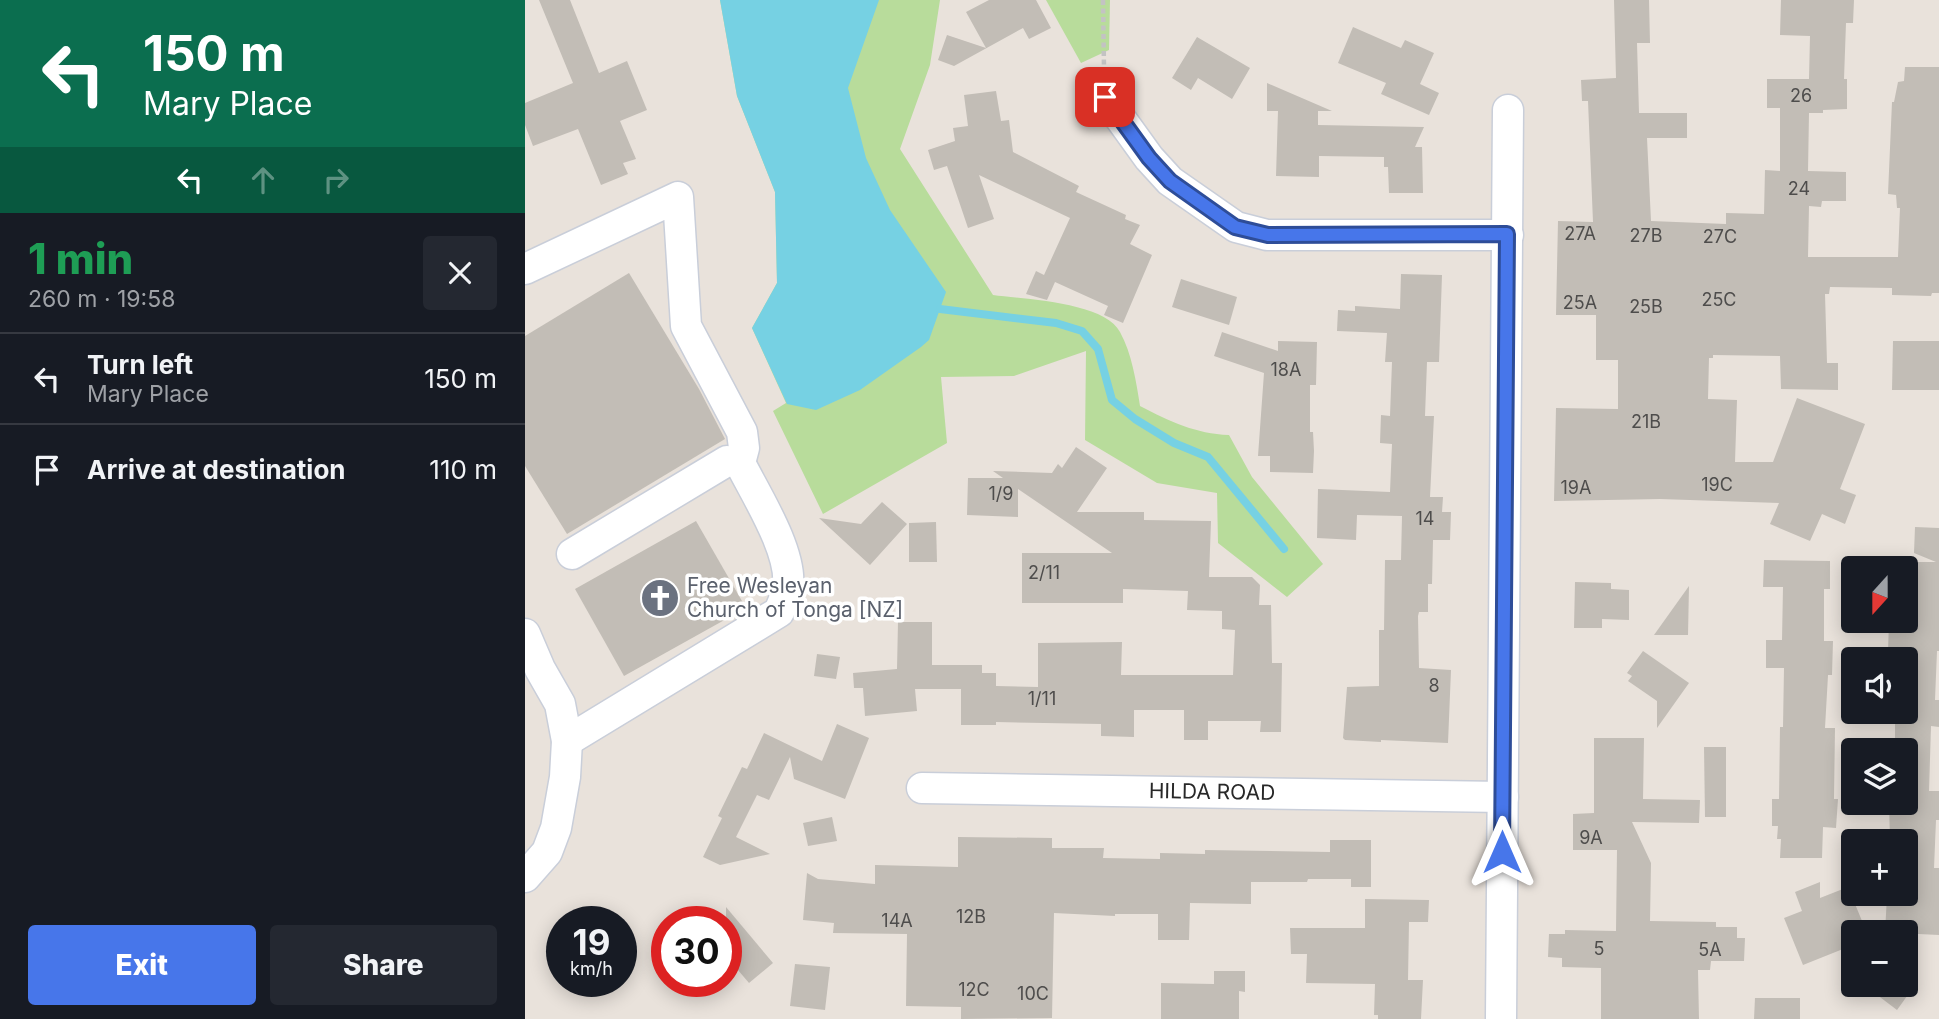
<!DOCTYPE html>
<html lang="en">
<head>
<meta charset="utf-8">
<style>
  body { margin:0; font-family:Inter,sans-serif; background:#242831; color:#f1f3f6; height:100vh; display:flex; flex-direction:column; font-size:26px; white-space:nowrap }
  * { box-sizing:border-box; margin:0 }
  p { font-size:23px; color:#9ea1a6 }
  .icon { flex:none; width:38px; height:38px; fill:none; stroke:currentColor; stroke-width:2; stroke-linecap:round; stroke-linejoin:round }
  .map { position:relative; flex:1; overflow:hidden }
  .sheet { display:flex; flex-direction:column; background:#171b24; width:525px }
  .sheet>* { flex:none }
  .top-card { background:#0b6e4f; color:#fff; overflow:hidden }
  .needle { width:46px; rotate:201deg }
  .buttons { position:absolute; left:1316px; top:556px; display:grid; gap:14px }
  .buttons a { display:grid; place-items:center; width:77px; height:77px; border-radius:7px; background:#171b24; box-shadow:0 4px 18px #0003; font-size:35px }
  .speed { position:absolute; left:21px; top:906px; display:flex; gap:14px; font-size:35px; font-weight:700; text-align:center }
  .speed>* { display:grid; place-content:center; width:91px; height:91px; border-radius:50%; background:#171b24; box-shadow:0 4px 18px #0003; line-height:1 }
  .speed small { font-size:18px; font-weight:400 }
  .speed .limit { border:10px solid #d22; background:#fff; color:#111 }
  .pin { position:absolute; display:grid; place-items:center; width:60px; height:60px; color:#fff; margin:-30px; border-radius:14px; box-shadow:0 4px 10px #0006 }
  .me { position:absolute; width:77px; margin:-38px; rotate:0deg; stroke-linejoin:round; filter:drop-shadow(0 0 5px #0008) }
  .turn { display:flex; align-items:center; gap:24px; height:147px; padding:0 28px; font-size:32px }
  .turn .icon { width:91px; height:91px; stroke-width:2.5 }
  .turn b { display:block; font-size:49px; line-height:60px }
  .lanes { display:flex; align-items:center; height:66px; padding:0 28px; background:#0003; justify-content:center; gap:35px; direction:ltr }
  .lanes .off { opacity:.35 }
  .round { display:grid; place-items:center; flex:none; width:74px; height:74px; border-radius:7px; background:#242831 }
  .overview { display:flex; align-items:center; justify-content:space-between; height:119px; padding:0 28px }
  h1 { font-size:42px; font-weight:800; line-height:52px; color:#1e9e55 }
  .button { display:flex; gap:14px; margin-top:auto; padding:14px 28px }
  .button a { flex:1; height:80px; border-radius:7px; background:#4776ea; color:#fff; font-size:28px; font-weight:800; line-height:80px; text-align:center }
  .button a+a { background:#242831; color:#f1f3f6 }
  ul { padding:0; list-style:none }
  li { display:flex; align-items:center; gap:21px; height:91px; padding:0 28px; border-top:2px solid #363941 }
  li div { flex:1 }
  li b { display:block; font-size:26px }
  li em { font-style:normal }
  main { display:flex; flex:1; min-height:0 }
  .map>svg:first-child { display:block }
  .green { fill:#b8dc9b }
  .water { fill:#76d1e3 }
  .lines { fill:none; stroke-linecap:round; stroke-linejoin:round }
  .stream { stroke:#76d1e3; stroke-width:8 }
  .building { fill:#c2bdb6 }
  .minor-casing { stroke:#c9ced9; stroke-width:33 }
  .path { stroke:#c3c3c3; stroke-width:4.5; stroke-dasharray:5 3.5; stroke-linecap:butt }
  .minor { stroke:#fff; stroke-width:30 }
  .route-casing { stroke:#2e4d98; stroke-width:18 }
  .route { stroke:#4776ea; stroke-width:12 }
  .labels { text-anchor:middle; stroke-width:7; stroke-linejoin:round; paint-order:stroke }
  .number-label { font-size:18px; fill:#4e4d4c }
  .worship-label { font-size:21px; fill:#5b616d; stroke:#fff; text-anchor:start }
  .street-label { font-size:21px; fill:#282828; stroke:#fff }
</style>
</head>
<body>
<main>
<section class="sheet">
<div class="top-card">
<div class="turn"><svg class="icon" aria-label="left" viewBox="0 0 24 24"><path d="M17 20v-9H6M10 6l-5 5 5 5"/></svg><div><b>150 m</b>Mary Place</div></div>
<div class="lanes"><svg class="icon" aria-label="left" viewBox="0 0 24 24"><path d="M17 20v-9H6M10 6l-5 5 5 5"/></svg><svg class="icon off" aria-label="ahead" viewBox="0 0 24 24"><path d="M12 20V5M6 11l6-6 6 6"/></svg><svg class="icon off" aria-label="right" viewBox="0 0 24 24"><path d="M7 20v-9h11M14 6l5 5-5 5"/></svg></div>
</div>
<div class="overview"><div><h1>1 min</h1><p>260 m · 19:58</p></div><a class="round"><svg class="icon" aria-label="close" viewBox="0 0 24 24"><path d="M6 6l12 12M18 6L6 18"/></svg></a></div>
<ul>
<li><svg class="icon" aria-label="left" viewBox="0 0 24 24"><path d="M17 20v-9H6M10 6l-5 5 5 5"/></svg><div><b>Turn left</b><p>Mary Place</p></div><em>150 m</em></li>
<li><svg class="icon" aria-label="arrive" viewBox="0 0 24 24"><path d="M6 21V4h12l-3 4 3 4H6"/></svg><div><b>Arrive at destination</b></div><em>110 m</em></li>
</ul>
<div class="button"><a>Exit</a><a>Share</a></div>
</section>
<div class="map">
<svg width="1414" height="1019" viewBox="0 0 1414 1019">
  <rect width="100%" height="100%" fill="#e9e2db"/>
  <g class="green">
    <path d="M195,0H415L405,65L375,149L468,295C498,299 580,302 595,332C607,354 611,381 615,406C644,421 671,434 704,435L727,477L798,564L762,597L693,543L692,493L632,483L560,440L561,351L489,376L416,377L422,443L298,514L248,411L261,403L227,328L252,283L250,192L212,96Z"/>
    <path d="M521,0H585L584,50L556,63Z"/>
  </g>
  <path class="water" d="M195,0H354L323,88L341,158L365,210L421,292L404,340L396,347L335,390L291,410L262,404L227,328L252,283L250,192L212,96Z"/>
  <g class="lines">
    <path class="stream" d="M415,309L531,323L557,331L573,349L587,400L610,419L649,443L683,457L759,549"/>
  </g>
  <g class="building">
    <path d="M14,0H45L74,73L102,61L122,110L95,121L111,159L98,163L103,174L76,185L53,129L8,146L0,125V103L48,83Z"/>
    <path d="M464,0H511L526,28L504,39L498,28L429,66L413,60L422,35L461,48L441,12Z"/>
    <path d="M1089,0H1124L1125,43H1112L1114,113H1162V138H1122L1126,221L1201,224V213L1239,214L1240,170L1255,171V108H1242V79H1284L1285,36L1255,35L1256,0H1329L1328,23H1321L1319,79H1322V109L1298,110V113H1284L1283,171L1321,172V201H1297L1296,207L1284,206L1283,257H1373L1375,208H1372L1371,195L1363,194L1367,102H1369L1373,82L1379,81L1380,67H1414V293H1407L1406,296L1367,295V288L1305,287L1304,294H1300L1302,363H1313V390L1256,389L1255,356L1188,355V358H1184L1183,399L1212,400L1210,462H1248L1272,398L1340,424L1315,489L1331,495L1320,524L1297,514L1285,541L1245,524L1254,503L1135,499L1029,501L1031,408L1093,409V360H1071V315H1031L1033,221L1068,222L1063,101H1057L1056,80L1091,78Z"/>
    <path d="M828,27L876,48L880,40L909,53L895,84L914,93L904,115L856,94L861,83L813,63Z"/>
    <path d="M672,37L725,68L707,99L673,78L666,90L647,78Z"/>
    <path d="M742,83L807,111H793V125L899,127L890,147H897L898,193H864L863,167H859V157L794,156V177L751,176L753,111H742Z"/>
    <path d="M471,91L476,121L484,120L488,152L554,186L551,192L601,215L600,219L615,225L605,244L627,255L598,323L579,315L583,306L530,282L522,300L501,294L511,271L519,275L545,218L454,175L469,219L443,228L422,166L409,170L403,150L430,141L428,128L443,126L439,95Z"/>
    <path d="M104,273L174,389L200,439L42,534L0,466V336Z"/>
    <path d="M876,274L917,275L914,362H902L900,416H909L905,497H918L917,512H926L925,540H908L907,584H903V612H894L893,616L894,668L926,670L923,743L856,740V742L820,740L818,738L822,687L854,686V630H859L860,560H876L877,516L832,515L831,540L792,538L793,489L865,492L867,444L855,443L856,415L865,416L867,362H860L862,333L812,331L813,310L830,311V306L875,309Z"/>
    <path d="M656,279L712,297L704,325L647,307Z"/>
    <path d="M697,332L753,351V341L792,342L791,385H785V432H788L789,451L788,473L745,472V456H733L739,373L689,356Z"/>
    <path d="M1368,341H1414V390H1367Z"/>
    <path d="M551,447L582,468L552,512H619V520L686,521L684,577H727L735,585L734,605H746L747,663H757L756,732H735L736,721H683V740H659V710H609V737L576,736V724L471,722V725H436V689H390L392,711L340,716L338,688H329L328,673L372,669L373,622H407V665H457V673H471V686L513,687V643L597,642L596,675H708L710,630L697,629V611L662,610L663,591L598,589V603H497V553H587L493,489V517L442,515L443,478H478L468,471L527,473L533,464L537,468Z"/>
    <path d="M357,502L382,524L345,565L294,518L336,524Z"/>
    <path d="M171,521L221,608L99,676L50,589Z"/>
    <path d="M411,522L412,562H384V523Z"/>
    <path d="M1390,527L1414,528V651H1412L1410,700H1414V727L1406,726L1404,791H1414V820H1411L1409,868H1414V935L1373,933L1380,924L1360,932L1362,896H1381V842L1365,840L1364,803H1381V751H1370V712H1381V660H1368V652H1363L1364,621H1381V562H1411L1389,553Z"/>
    <path d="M1239,560L1305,561V589H1299V641H1308L1307,675H1303L1300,728H1310L1309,799H1313L1311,828L1298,827L1297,858H1255L1256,839H1252L1253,826H1247V799H1254L1255,727H1258L1259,668H1241V640H1257L1258,587H1238Z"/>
    <path d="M1050,582L1086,583V589L1104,590V620L1077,619V628H1049Z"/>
    <path d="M1164,586L1163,635H1129Z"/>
    <path d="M1118,651L1164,683L1132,728V701L1103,681L1107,676L1102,673Z"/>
    <path d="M292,654L315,657L311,679L289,676Z"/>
    <path d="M312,724L344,738L320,799L269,779L265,757L244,800L232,795L211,837L245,854L195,865L178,857L197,818L193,816L217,767L222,769L239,733L297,761Z"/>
    <path d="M1069,738H1119L1118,799L1175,800L1174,823L1107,822L1126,863L1125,921L1191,922V927H1212V938H1220L1219,961H1186L1185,970H1173L1174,1019H1076V968L1037,967V958L1023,957L1024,934H1040V930L1091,931L1092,850H1048V814L1069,813Z"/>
    <path d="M1179,747H1201V817H1180Z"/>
    <path d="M307,817L312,841L283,846L278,823Z"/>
    <path d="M433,837L527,838V848H579L578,858L635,859V853L680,854V850L805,852V840H846V887H826V879H783L782,882H726V904L665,903L664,940H633V914H590V916L529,913L527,1018L436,1019V1007L381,1006L382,934L308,933L309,923L278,920L282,873L293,879L350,884V865L433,867Z"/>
    <path d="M1295,882V898L1323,887L1342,933H1328V945L1278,965L1259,918L1277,911L1270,892Z"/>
    <path d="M840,899L904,900L903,922H884L883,980H898L896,1019H853V1015H849L850,984L781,983L782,954H766L765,928H840Z"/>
    <path d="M201,907L248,963L224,983L201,956Z"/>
    <path d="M270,964L305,967L300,1010L265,1006Z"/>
    <path d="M689,971H720V992L714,991V1019H636V983L689,984Z"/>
    <path d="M1339,985H1390L1372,1010Z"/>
    <path d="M1230,998H1275V1019H1229Z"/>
  </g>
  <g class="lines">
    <defs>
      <g id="minor">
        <path d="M580,97L624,158L645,181L711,227L742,235H983"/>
        <path d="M0,269L153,197L161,326L217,432L219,448L215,463"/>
        <path d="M0,634L15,669L35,704L42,741L40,777L31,828L22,852L0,877"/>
        <path d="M42,741L254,612C257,604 262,595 263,586C267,551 231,495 215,463L202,461L47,554"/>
        <path d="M397,788L978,797"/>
        <path d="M976,1019L983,110"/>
      </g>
    </defs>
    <use href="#minor" class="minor-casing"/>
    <path class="path" d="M578,0L579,69"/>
    <use href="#minor" class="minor"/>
  </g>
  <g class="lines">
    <defs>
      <path id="route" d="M580,97L624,158L645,181L710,227L743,235L982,234L977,852"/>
    </defs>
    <use href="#route" class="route-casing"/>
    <use href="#route" class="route"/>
  </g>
  <defs>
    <symbol id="church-disc" viewBox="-11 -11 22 22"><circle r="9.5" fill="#6b7280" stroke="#fff"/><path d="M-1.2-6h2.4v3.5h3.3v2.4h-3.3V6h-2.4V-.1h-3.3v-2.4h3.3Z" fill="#fff"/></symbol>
  </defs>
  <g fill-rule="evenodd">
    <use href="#church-disc" x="113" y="576" width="44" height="44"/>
  </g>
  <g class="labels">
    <g class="number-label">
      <text x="1276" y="102">26</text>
      <text x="1274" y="195">24</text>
      <text x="1055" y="240">27A</text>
      <text x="1121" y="242">27B</text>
      <text x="1195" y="243">27C</text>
      <text x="1194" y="306">25C</text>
      <text x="1055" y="309">25A</text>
      <text x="1121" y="313">25B</text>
      <text x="761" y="376">18A</text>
      <text x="1121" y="428">21B</text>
      <text x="1192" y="491">19C</text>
      <text x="1051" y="494">19A</text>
      <text x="476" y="500">1/9</text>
      <text x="900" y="525">14</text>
      <text x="519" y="579">2/11</text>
      <text x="909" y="692">8</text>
      <text x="517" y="705">1/11</text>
      <text x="1066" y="844">9A</text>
      <text x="446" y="923">12B</text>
      <text x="372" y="927">14A</text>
      <text x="1074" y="955">5</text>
      <text x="1185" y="956">5A</text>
      <text x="449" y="996">12C</text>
      <text x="508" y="1000">10C</text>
    </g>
    <g class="worship-label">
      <text x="162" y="593">Free Wesleyan<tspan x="162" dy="24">Church of Tonga [NZ]</tspan></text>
    </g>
    <g class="street-label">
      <text transform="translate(687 792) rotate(1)" y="7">HILDA ROAD</text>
    </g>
  </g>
</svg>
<div class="buttons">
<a><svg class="needle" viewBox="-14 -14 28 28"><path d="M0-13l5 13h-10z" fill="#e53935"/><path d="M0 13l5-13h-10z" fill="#9ea1a6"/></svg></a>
<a><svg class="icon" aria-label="sound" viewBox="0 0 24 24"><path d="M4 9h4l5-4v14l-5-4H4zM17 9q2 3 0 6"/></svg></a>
<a><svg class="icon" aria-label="layers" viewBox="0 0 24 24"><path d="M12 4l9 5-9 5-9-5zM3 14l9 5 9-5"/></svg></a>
<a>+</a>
<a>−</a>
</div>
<div class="speed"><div>19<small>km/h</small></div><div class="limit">30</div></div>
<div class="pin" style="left:580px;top:97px;background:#d93025"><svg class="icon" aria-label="arrive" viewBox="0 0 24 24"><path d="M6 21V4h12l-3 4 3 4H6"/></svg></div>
<svg class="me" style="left:977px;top:852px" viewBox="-20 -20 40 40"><path d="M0-17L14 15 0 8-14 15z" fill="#4776ea" stroke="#fff" stroke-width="4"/></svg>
</div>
</main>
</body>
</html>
